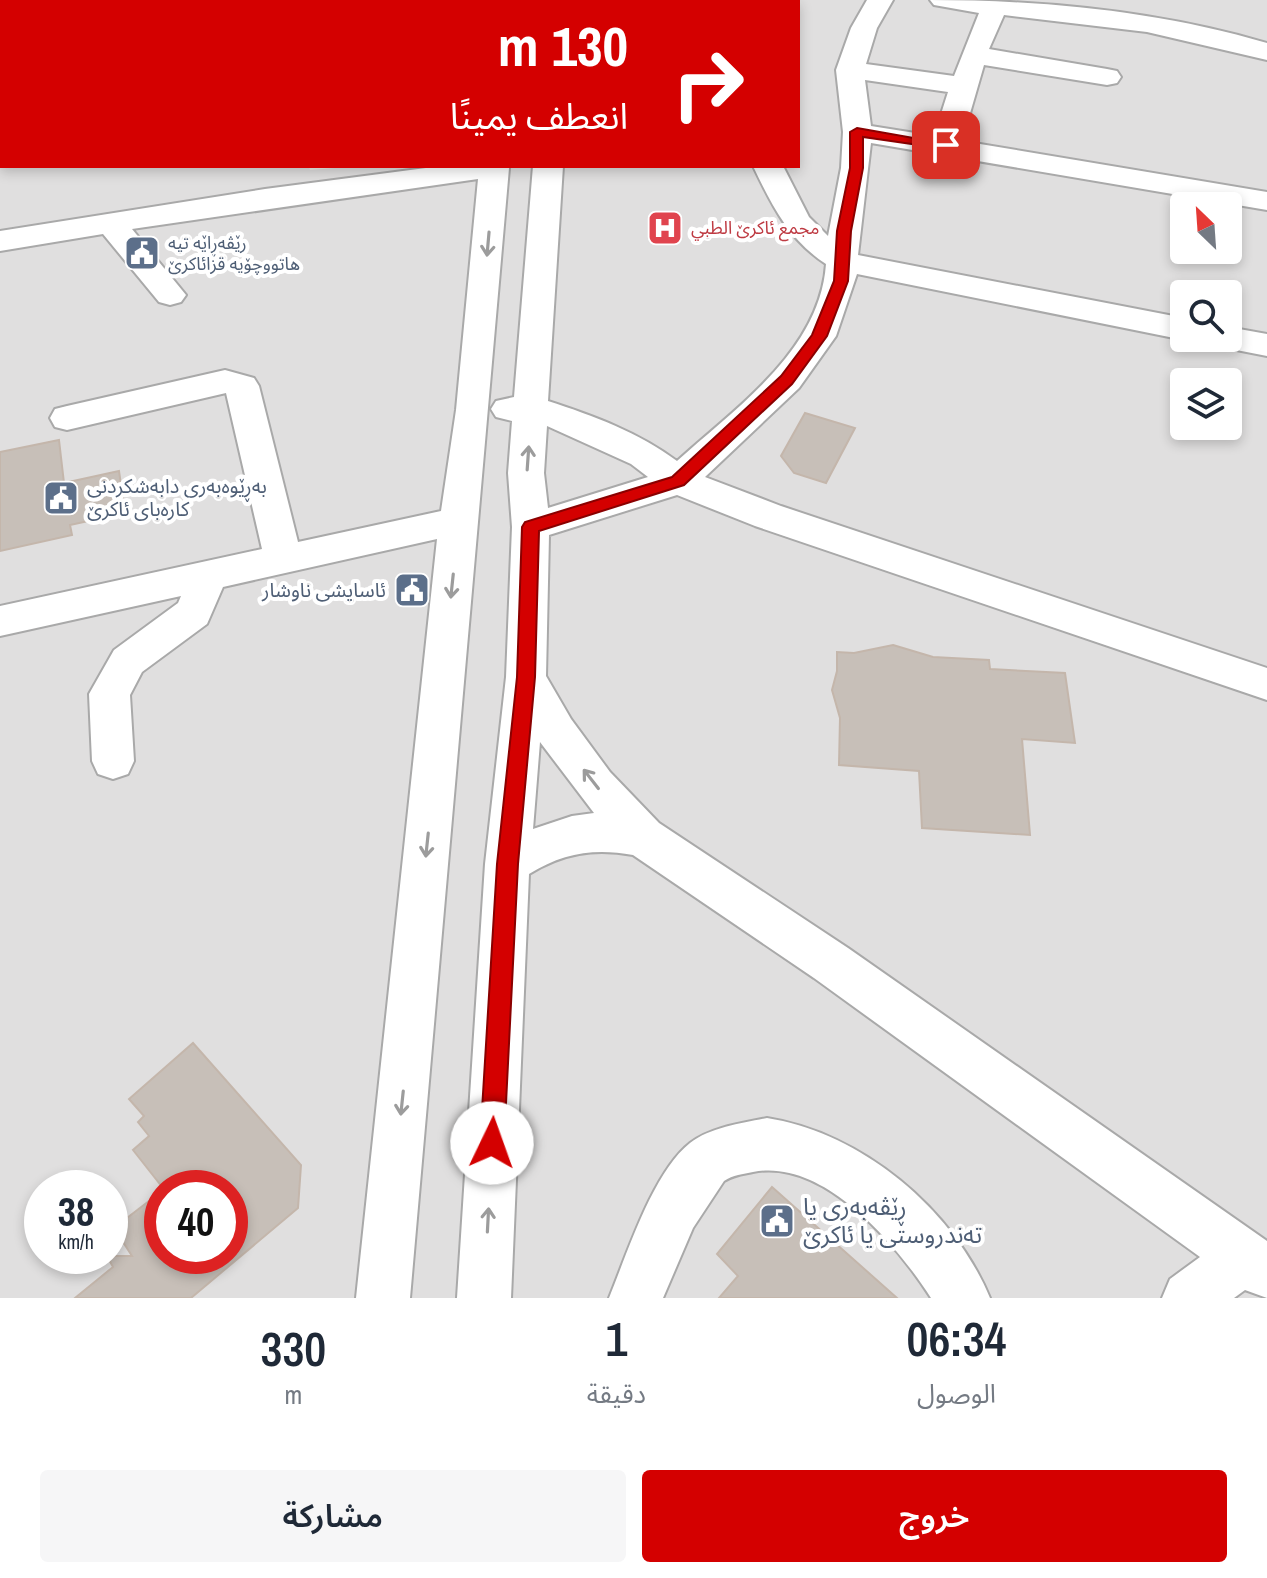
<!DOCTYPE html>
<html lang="ar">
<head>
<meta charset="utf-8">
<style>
  body { margin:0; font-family:"Archivo Narrow","Noto Sans Arabic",sans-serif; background:#f6f6f7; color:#1f2937; direction:rtl; height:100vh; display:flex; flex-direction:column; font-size:30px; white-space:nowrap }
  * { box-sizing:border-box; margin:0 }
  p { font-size:26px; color:#747a83 }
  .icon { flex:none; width:44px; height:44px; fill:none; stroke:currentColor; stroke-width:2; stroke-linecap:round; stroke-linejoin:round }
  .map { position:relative; height:1298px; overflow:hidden; direction:ltr }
  .panel { display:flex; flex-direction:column; background:#fff; flex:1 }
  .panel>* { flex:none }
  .top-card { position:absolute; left:0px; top:0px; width:800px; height:168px; box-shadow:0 4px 12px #0003; direction:rtl; background:#d40000; color:#fff; overflow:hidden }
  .needle { width:52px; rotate:335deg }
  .controls { position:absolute; left:1170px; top:192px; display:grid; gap:16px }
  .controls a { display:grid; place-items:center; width:72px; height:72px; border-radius:8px; background:#fff; box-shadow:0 4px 12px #0003; font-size:40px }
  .speed { position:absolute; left:24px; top:1170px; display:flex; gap:16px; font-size:40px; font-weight:700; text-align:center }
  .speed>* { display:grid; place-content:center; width:104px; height:104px; border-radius:50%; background:#fff; box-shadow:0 4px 12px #0003; line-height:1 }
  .speed small { font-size:20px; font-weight:400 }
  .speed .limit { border:12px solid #d22; background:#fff; color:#111 }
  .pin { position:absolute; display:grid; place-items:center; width:68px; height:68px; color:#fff; margin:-34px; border-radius:16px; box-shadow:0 4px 12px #0006 }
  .me { position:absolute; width:88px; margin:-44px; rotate:3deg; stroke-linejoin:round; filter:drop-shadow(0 0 6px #0008) }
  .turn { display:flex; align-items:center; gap:28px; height:168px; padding:0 40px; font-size:36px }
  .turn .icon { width:104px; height:104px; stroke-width:2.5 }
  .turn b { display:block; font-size:56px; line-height:68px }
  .eta { display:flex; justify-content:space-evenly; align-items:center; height:136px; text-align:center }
  .eta b { font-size:48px; font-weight:600; line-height:56px }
  .action { display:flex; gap:16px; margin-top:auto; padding:16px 40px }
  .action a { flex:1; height:92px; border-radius:8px; background:#d40000; color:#fff; font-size:32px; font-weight:600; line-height:92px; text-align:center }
  .action a+a { background:#f6f6f7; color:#1f2937 }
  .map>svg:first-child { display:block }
  .residential { fill:#e0dfdf; fill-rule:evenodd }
  .building { fill:#c7bfb8; stroke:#c4b6ab; stroke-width:2 }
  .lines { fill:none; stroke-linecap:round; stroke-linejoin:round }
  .minor-casing { stroke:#a9a9a9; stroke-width:4 }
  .minor { fill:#fff; fill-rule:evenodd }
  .oneway { stroke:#9c9c9c }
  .route { fill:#d40000; stroke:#8a0000; stroke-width:2 }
  .labels { text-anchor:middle; stroke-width:8; stroke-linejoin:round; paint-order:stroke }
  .far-health-label { font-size:18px; fill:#be3a42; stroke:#fff; text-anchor:start }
  .far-service-label { font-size:18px; fill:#4e5e75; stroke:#fff; text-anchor:start }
  .service-label { font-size:20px; fill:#4e5e75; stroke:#fff; text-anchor:start }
  .near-service-label { font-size:24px; fill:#4e5e75; stroke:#fff; text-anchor:start }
</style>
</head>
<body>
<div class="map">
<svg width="1267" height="1298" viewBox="0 0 1267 1298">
  <rect width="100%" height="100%" fill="#f2efe9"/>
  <path class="residential" d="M489,0H1267V1298H0V25L2,166H309L310,170L358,166H798V2ZM1184,206H1228V250H1184ZM1184,294H1228V338H1184ZM1184,382H1228V426H1184ZM42,1188H110V1256H42ZM162,1188H230V1256H162Z"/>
  <g class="building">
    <path d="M805,413L855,428L826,483L794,473L781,456Z"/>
    <path d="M59,440L64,483L119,471L125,513L70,525L72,535L0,551V452Z"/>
    <path d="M893,645L933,657L989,660L990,669L1065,673L1075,743L1022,739L1030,835L922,828L919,771L839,765L840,718L832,690L837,671V652L854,653Z"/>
    <path d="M193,1043L301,1165L298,1208L191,1298H75L113,1267L107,1256H132L114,1228L162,1191V1256H230V1188H163L133,1150L149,1136L138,1122L144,1116L129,1099Z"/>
    <path d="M772,1187L897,1298H719L738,1276L717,1254Z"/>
  </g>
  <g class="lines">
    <defs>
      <g id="minor">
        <rect x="496" y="0" width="26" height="2"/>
        <rect x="547" y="0" width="26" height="2"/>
        <path d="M671,0H698L699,2H672Z"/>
        <path d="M867,0H893L877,28L866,64L954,76L979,13L934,5L930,0C1043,0 1158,11 1267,43V60L1147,32L1004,15L989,49L1107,69L1117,71L1121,77L1117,83L1107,85L984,65L962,141L1267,192V210L871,143L858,255L1184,318V338H1190L1184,340L857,274L836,336L799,388L705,477L781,506L1267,668V700L755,526L677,495L549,535L546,676L571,719L610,772L659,823L848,948L1267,1241V1298L1245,1290L1234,1298H1162L1170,1279L1200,1257L814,978L633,855C594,848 563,853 529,874L511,1298H457L485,864L506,677L512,527L508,473L512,421L496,417L491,409L496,401L514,397L533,166H563L548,401C594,416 638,432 677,461C735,408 820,351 826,264C789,240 772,206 753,166H783L809,217L828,236L841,168L843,132L836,70L851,28ZM865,80L948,92L934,136L871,126ZM547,426L631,464L648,477L548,508L544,473ZM540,742L594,813L572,816L533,829Z"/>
        <path d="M441,166L509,168L410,1298H356L437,539L223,587L207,624L142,672L130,695L134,761L128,774L113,779L98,774L92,761L89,694L114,650L178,603L181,596L0,636V606L262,549L226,393L67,430L55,427L50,418L55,409L67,406L225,370L254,378L259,386L298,542L441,511L456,410L478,179L132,229L186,295L181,302L170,305L159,302L103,234L0,251V231L265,189Z"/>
        <path d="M1228,327L1267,334V356L1216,346L1211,338H1228Z"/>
        <path d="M767,1118C862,1133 953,1209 990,1298H931C897,1245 824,1158 753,1172C743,1174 733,1175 724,1181L693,1228L663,1298H609C627,1254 653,1172 690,1143C711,1127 743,1123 767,1118Z"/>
      </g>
    </defs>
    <use href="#minor" class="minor-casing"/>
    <use href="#minor" class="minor"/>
  </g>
  <defs><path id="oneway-shaft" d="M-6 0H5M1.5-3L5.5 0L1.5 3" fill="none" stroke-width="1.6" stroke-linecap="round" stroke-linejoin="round" transform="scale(2)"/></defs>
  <g class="oneway">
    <use href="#oneway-shaft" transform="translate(488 244) rotate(95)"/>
    <use href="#oneway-shaft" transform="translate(528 458) rotate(-86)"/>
    <use href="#oneway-shaft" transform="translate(452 586) rotate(96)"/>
    <use href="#oneway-shaft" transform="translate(591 779) rotate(-128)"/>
    <use href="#oneway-shaft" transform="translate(427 845) rotate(96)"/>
    <use href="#oneway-shaft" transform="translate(402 1103) rotate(96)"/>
    <use href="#oneway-shaft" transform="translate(488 1220) rotate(-87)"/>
  </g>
  <path class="route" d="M857,128L953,145L946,149L863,137V168L851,231L848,281L827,336L792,384L684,485L539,531L535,677L518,864L504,1143L500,1151L492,1155L484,1151L480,1143L497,864L517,677L522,527L525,522L672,477L781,376L812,335L834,281L837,231L850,168V132Z"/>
  <defs>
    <symbol id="hospital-square" viewBox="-11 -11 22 22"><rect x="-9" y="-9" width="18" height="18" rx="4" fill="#e0444e" stroke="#fff"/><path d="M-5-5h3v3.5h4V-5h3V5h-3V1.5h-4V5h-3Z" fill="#fff"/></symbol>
    <symbol id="civic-square" viewBox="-11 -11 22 22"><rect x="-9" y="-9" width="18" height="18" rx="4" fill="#5c6f8a" stroke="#fff"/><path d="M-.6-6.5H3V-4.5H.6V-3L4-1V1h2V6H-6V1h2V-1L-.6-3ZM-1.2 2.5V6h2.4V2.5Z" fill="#fff"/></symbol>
  </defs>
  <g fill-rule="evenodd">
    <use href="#hospital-square" x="645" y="208" width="40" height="40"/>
    <use href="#civic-square" x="122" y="233" width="40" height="40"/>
    <use href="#civic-square" x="41" y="478" width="40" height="40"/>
    <use href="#civic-square" x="392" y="570" width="40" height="40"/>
    <use href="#civic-square" x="757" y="1201" width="40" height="40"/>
  </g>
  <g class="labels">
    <g class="far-health-label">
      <text x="691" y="234">مجمع ئاکرێ الطبي</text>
    </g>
    <g class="far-service-label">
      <text x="168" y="249">رێڤەڕاێە تیە<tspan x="168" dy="21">هاتووچۆیە قزائاکرێ</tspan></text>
    </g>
    <g class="service-label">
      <text x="87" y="493">بەڕێوەبەری دابەشکردنی<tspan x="87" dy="23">کارەبای ئاکرێ</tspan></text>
      <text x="386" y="597" text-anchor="end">ئاسايشى ناوشار</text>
    </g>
    <g class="near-service-label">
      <text x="803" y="1215">ڕێڤەبەری یا<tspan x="803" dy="28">تەندروستی یا ئاکرێ</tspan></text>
    </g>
  </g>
</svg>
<div class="controls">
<a><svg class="needle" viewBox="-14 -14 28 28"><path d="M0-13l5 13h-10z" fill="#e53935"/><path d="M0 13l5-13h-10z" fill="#747a83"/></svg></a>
<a><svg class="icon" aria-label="search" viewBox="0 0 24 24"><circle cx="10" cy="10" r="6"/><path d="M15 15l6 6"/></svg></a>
<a><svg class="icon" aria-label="layers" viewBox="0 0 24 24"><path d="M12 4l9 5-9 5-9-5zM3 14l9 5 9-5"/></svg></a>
</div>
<div class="speed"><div>38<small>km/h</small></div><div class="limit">40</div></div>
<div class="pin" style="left:946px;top:145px;background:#d93025"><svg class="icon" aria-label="arrive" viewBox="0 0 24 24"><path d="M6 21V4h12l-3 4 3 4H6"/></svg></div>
<svg class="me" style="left:492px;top:1143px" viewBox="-20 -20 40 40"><circle r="19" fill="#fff"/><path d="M0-13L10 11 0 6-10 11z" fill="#d40000"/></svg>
<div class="top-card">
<div class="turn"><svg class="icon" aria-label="right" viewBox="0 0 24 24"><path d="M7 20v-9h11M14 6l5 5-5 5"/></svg><div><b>130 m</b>انعطف يمينًا</div></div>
</div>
</div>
<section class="panel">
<div class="eta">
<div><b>06:34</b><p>الوصول</p></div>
<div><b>1</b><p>دقيقة</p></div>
<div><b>330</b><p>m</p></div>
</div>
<div class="action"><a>خروج</a><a>مشاركة</a></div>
</section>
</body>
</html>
